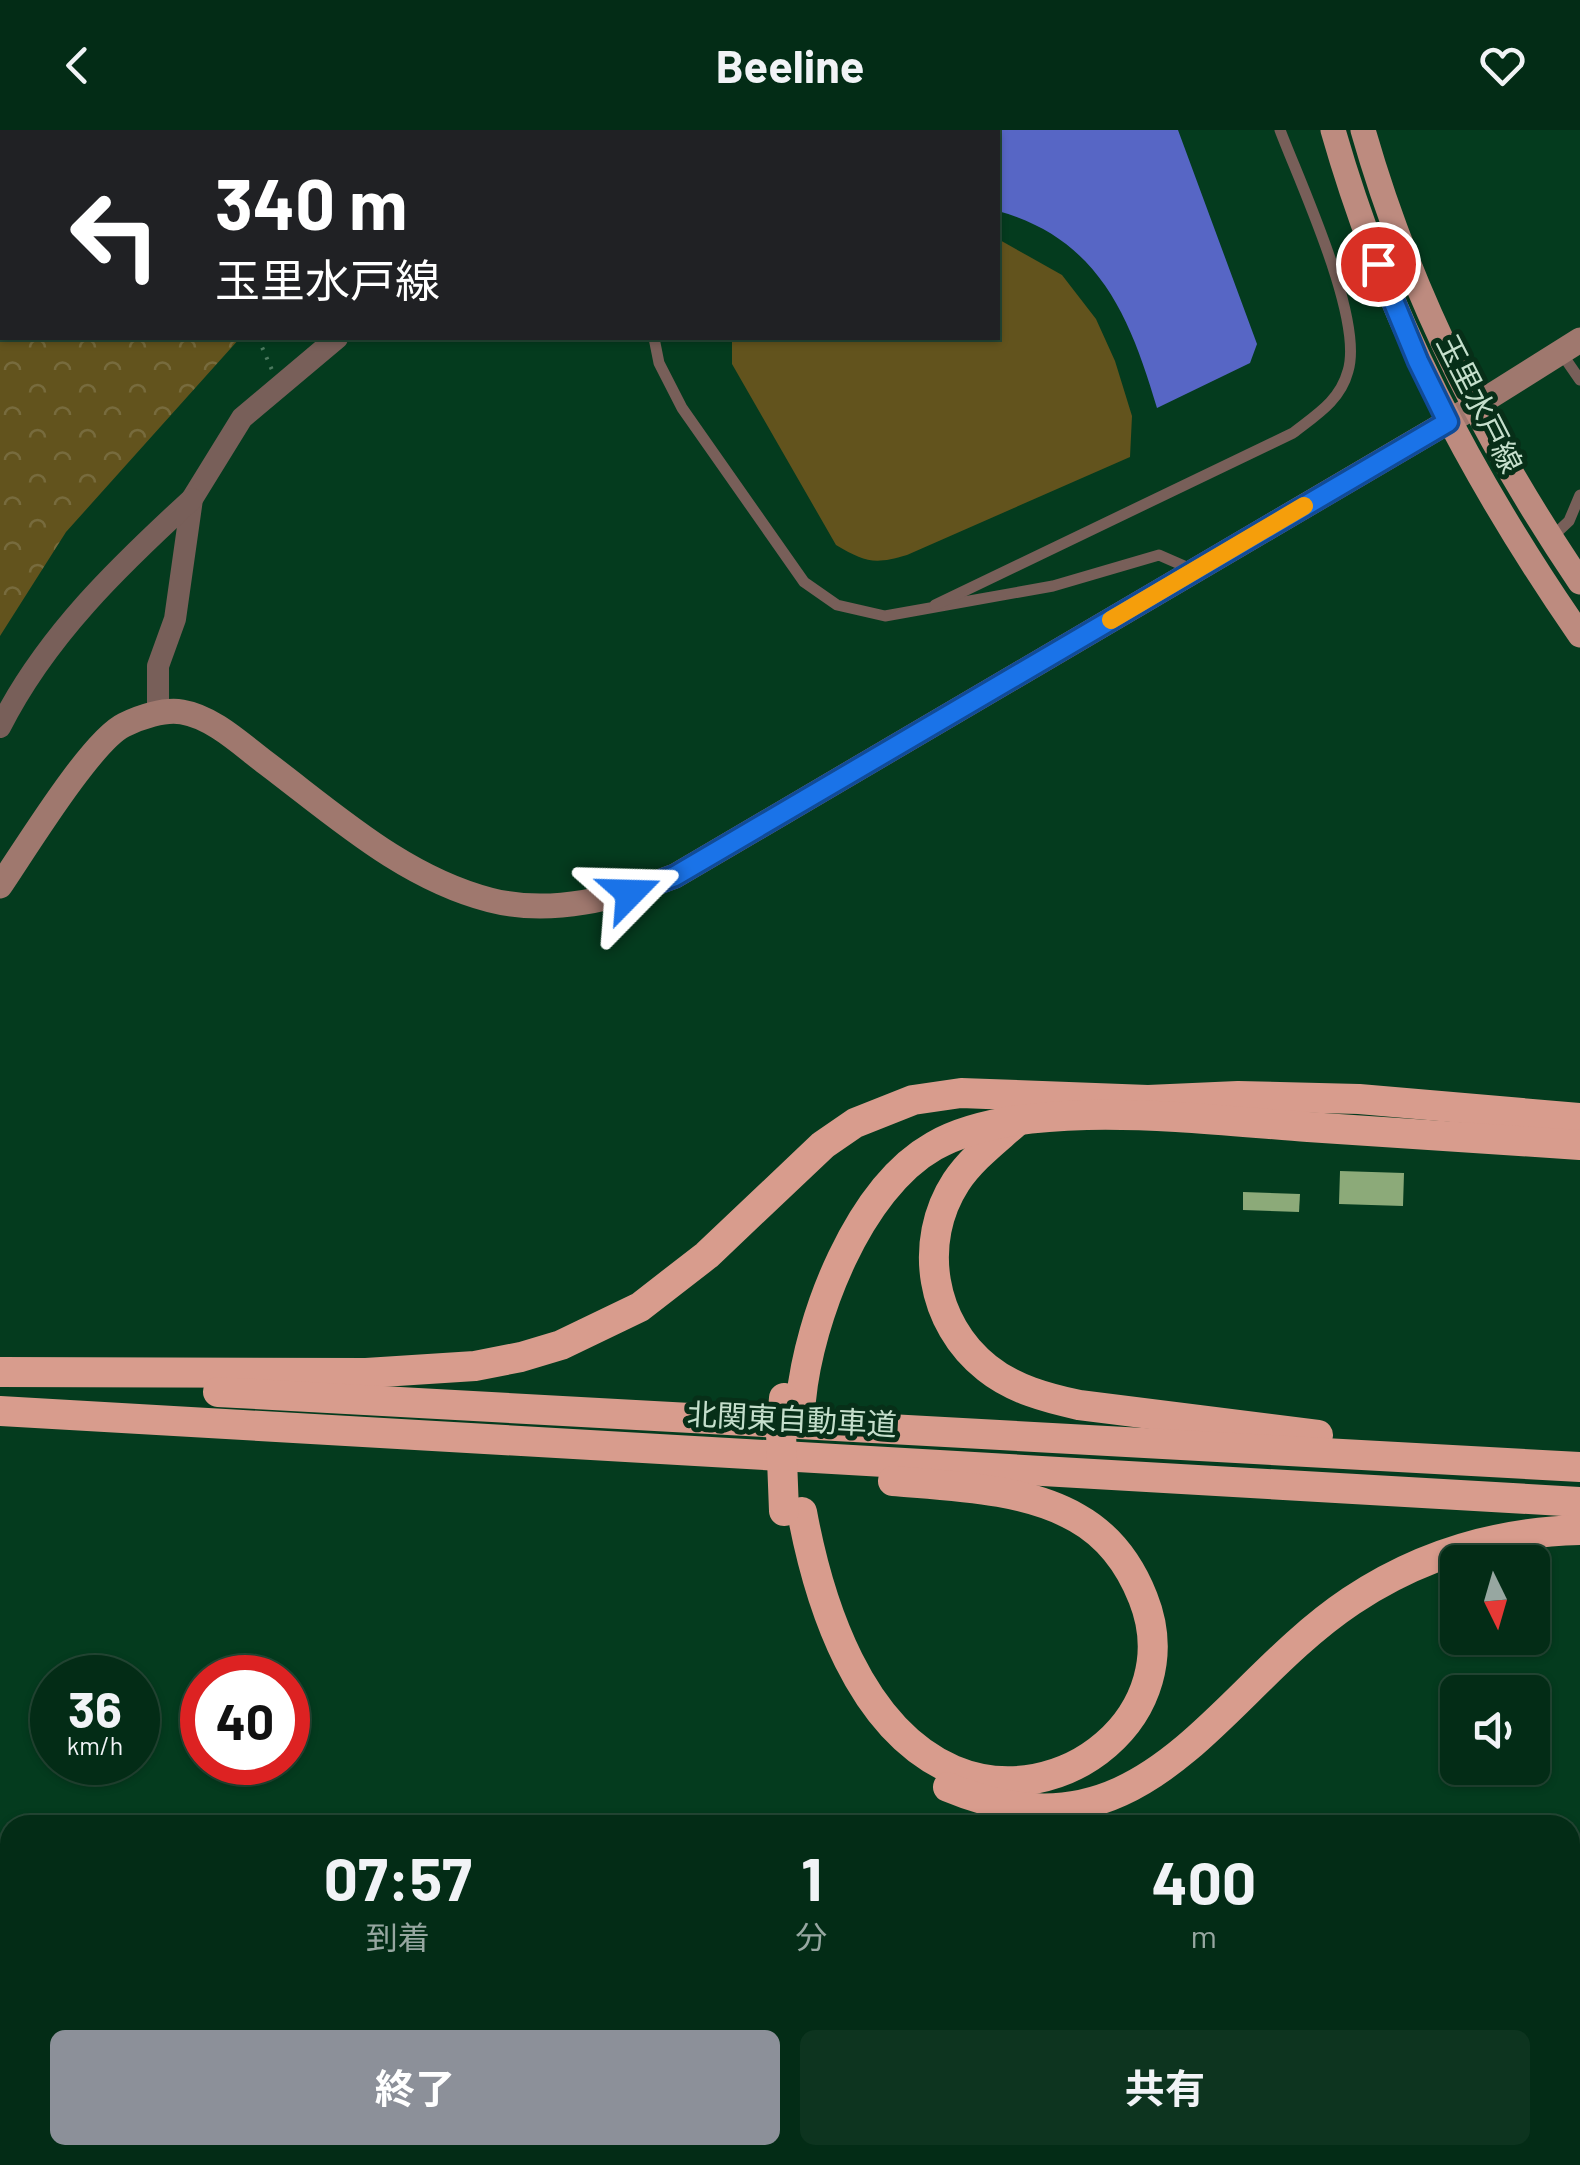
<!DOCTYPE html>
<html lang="ja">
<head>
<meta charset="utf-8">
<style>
  body { margin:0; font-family:Barlow,"Noto Sans JP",sans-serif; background:#0d341f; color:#f1f3f6; height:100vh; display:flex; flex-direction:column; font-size:38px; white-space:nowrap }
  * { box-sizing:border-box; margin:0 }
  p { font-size:32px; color:#97a7a1 }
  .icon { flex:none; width:55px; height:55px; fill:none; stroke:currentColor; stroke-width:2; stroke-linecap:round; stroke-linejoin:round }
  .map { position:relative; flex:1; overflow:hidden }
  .details { position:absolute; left:0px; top:1685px; width:1580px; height:350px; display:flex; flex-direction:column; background:#032c16; border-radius:30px 30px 0 0; box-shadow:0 2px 8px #0004,0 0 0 2px #244835 }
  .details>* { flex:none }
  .guide { position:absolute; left:0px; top:0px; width:1000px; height:210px; box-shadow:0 2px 8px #0004,0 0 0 2px #244835; background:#202124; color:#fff; overflow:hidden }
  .needle { width:65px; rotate:175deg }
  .buttons { position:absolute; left:1440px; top:1415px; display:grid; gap:20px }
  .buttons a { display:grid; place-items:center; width:110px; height:110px; border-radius:15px; background:#032c16; box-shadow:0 2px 8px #0004,0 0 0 2px #244835; font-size:50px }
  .speed { position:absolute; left:30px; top:1525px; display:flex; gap:20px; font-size:50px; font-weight:700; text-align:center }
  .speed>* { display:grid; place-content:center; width:130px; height:130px; border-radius:50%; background:#032c16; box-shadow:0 2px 8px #0004,0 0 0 2px #244835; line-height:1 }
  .speed small { font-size:25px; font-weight:400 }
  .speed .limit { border:15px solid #d22; background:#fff; color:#111 }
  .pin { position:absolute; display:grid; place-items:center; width:85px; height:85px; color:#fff; margin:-42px; border:5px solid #fff; border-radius:50%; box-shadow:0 2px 10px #0007 }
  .me { position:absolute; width:110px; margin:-55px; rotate:68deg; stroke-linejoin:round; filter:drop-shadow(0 0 8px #0008) }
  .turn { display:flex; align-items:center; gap:35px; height:210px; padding:0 50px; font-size:45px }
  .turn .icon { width:130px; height:130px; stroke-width:2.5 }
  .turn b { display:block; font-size:70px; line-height:85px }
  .eta { display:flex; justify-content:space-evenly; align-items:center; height:170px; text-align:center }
  .eta b { font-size:60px; font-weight:700; line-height:70px }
  .action { display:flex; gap:20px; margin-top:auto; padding:20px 50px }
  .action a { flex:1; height:115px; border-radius:15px; background:#8c9099; color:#fff; font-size:40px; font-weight:700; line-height:115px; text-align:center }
  .action a+a { background:#0d341f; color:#f1f3f6 }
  header { display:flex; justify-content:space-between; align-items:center; height:130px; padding:0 50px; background:#032c16; font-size:45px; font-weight:700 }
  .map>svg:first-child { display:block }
  .forest { fill:url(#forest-crowns) }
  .garden { fill:#62531d }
  .water { fill:#5766c5 }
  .building { fill:#8caa79 }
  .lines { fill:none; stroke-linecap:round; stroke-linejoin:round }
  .path { stroke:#4c795f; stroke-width:4; stroke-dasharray:2.5 8; stroke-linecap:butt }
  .lane { stroke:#785f59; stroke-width:11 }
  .street { stroke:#785f59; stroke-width:22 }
  .secondary { stroke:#9f786e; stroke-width:25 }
  .primary { stroke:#bd8b7f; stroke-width:25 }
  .highway { stroke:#d89c8d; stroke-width:30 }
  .highway-bridge { stroke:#d89c8d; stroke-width:30 }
  .route-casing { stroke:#114b97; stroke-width:25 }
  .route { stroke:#1a73e8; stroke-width:18 }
  .slow { stroke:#f59e0b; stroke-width:18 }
  .labels { text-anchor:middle; stroke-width:10; stroke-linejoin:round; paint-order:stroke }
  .street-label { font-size:30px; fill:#c5dfcc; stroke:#072f18 }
</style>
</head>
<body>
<header><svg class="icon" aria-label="back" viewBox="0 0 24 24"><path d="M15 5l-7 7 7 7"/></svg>Beeline<svg class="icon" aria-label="heart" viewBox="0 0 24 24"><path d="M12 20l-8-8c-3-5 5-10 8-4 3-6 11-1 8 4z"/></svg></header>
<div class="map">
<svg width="1580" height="2035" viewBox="0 0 1580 2035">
  <defs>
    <pattern id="forest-crowns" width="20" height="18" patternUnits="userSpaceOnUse" patternTransform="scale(2.5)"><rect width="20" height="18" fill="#62531d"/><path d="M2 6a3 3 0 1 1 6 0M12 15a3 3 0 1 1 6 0" fill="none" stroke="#776b3d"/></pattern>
  </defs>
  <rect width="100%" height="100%" fill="#043b1e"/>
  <path class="forest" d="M0,0L299,2H2V208H240L66,402L0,506Z"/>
  <g class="garden">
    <path d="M998,109L1062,145L1096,189L1115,231L1132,286L1130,327L907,425C874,435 865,432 836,415L732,234V208H998Z"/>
    <rect x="68" y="2025" width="258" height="10"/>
  </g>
  <path class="water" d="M779,0H1178L1257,214L1250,233L1157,278C1130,187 1099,109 998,81V2H778Z"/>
  <g class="building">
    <path d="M1340,1041L1404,1043L1403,1076L1339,1074Z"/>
    <path d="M1243,1062L1300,1064L1299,1082L1243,1080Z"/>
    <path d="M1120,2025H1268L1266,2035H1118Z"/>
  </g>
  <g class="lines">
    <g class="path">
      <path d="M290,2L291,0"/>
      <path d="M258,208L272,240"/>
    </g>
    <g class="lane">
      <path d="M697,2L698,0"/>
      <path d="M654,208L659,233L682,278L804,452L837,475L885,486L1053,456L1159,425L1191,439"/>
      <path d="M1562,224L1580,250"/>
      <path d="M1550,409L1569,391L1580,365"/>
      <path d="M935,475L1293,303C1316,285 1340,271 1348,241C1364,189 1300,53 1280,0"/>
    </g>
    <g class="street">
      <path d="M585,2L586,0"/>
      <path d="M158,583V536L175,489L192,369L242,288L337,208"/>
      <path d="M0,597C46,506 118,437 192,369"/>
      <path d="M0,1904L10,1901"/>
    </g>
    <g class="secondary">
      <path d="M0,756C24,721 91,611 124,595C140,587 164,579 182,582C213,587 242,615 266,633C335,685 404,748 490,770C552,786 617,768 675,746L1475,276L1580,210"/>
      <path d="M1337,2035L1339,2025"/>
    </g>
    <g class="primary">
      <path d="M1333,0C1386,186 1471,347 1580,505"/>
      <path d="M1363,0C1409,162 1486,313 1580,452"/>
      <path d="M0,1723L10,1725"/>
      <path d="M0,1756L10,1757"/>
      <path d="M1570,1966L1580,1968"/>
      <path d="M1570,1998L1580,1999"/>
    </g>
    <g class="highway">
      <path d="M1015,993C995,1011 971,1029 956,1052C917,1112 931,1194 987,1238C1013,1259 1047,1268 1079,1275L1318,1305"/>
      <path d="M0,1242L366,1243L475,1236L521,1227L561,1215L640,1177L707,1125L823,1015L855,993L913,970L961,963L1148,970L1238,966L1359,969L1580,988"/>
      <path d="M218,1262L1580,1337"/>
      <path d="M801,1270C809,1188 858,1059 934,1016C1023,965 1206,990 1308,997C1398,1003 1489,1009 1580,1015"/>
      <path d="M0,1281L1580,1372"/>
      <path d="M802,1382C819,1474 859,1599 953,1640C1062,1686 1189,1583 1143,1468C1130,1435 1109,1406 1077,1388C1025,1358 952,1356 893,1351"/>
      <path d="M948,1657C1146,1740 1215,1562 1351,1471C1420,1425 1498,1402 1580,1400"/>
    </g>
    <path class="highway-bridge" d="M784,1381L781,1303L784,1268"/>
  </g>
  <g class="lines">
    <defs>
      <path id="route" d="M630,763L675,746L1448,292L1418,231L1378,134"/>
    </defs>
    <use href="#route" class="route-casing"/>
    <use href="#route" class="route"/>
    <path class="slow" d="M1111,490L1304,376"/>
  </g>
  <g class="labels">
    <g class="street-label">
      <text transform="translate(1479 274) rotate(63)" y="10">玉里水戸線</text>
      <text transform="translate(792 1290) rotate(3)" y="10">北関東自動車道</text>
    </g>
  </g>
</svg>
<div class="buttons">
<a><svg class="needle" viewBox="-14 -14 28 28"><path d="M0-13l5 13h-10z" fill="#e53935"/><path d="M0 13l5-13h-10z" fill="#97a7a1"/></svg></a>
<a><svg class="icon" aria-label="sound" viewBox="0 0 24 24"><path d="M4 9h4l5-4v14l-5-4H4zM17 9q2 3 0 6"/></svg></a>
</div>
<div class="speed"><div>36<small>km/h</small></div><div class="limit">40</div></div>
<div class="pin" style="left:1378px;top:134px;background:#d93025"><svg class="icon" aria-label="arrive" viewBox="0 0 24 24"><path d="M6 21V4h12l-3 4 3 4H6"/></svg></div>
<svg class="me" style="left:630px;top:763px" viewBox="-20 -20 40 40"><path d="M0-17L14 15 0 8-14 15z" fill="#1a73e8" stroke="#fff" stroke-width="4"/></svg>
<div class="guide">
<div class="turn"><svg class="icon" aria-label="left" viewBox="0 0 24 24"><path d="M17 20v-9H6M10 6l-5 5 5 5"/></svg><div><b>340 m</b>玉里水戸線</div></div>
</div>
<section class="details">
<div class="eta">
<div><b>07:57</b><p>到着</p></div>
<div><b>1</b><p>分</p></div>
<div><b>400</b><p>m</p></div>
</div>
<div class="action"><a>終了</a><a>共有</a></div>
</section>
</div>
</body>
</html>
